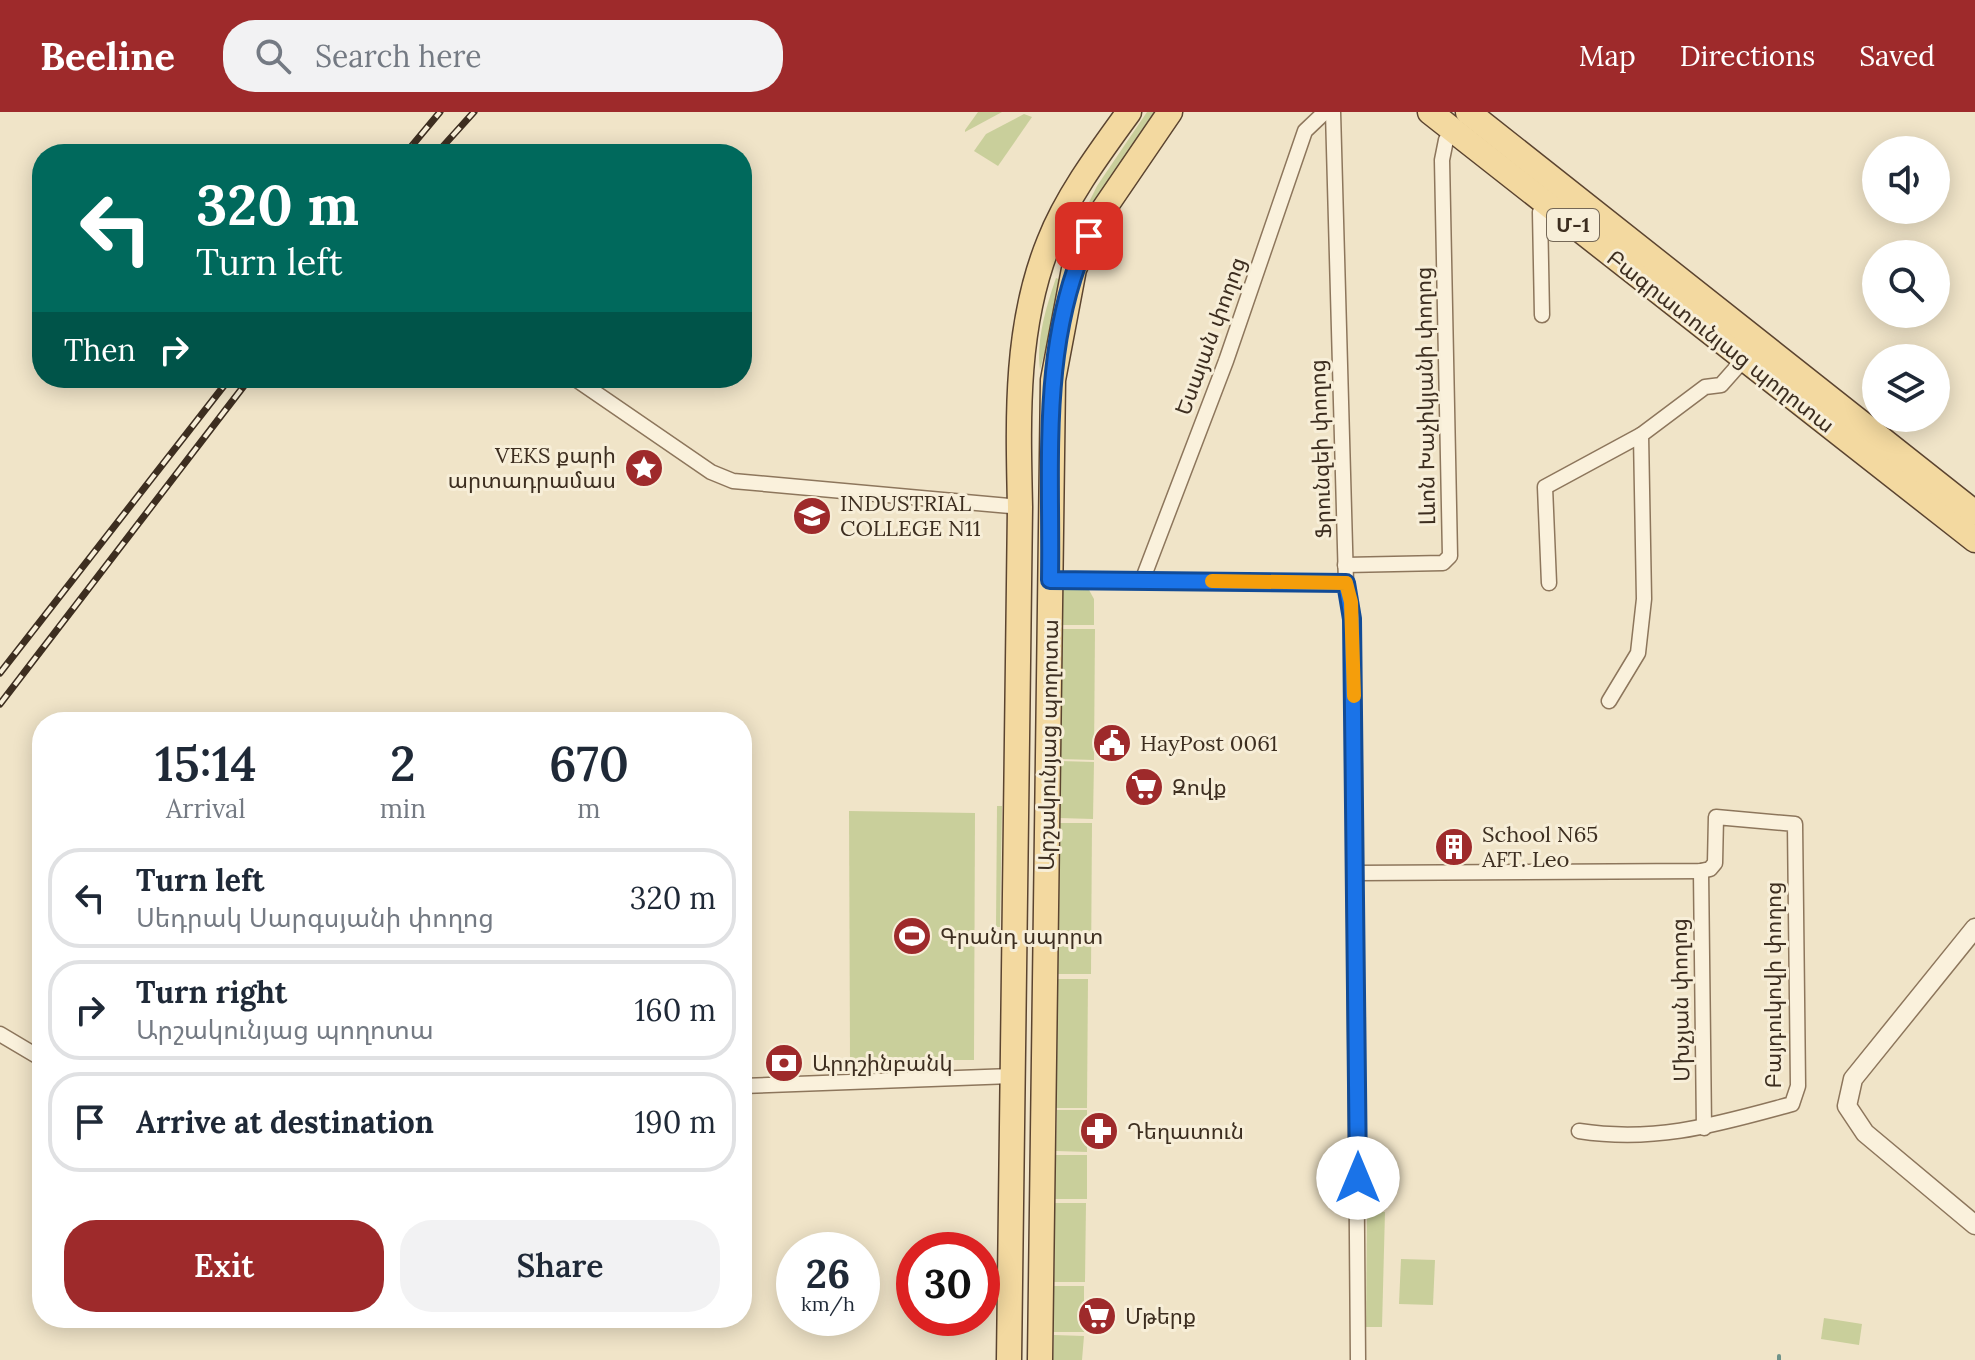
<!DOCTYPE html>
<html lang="en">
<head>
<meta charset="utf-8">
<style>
  body { margin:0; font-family:Lora,"Noto Sans Armenian",serif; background:#f2f2f3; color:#1f2937; height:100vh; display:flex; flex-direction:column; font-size:30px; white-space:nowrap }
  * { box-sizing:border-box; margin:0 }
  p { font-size:26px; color:#747a83 }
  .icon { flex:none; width:44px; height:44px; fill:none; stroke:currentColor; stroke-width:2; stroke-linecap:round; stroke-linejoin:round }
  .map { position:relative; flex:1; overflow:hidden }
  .panel { position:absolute; left:32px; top:600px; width:720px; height:616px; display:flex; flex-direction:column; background:#fff; border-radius:32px; box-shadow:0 4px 20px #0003 }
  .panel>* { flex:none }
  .top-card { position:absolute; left:32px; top:32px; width:720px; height:244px; border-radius:32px; box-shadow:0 4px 20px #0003; background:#00695c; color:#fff; overflow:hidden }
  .controls { position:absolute; left:1862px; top:24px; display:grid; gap:16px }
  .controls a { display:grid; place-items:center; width:88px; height:88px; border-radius:50%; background:#fff; box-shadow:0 4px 20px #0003; font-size:40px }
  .speed { position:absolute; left:776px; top:1120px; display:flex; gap:16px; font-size:40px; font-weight:700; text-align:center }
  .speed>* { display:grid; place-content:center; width:104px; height:104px; border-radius:50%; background:#fff; box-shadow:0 4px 20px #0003; line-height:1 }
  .speed small { font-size:20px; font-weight:400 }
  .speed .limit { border:12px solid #d22; background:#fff; color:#111 }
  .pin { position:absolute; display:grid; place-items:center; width:68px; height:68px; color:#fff; margin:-34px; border-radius:16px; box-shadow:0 4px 12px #0006 }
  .me { position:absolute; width:88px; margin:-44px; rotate:0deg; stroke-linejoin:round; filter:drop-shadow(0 0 6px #0008) }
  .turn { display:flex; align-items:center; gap:28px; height:168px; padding:0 32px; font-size:36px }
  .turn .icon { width:104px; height:104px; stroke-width:2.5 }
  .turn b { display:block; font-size:56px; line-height:68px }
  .then { display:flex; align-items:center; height:76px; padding:0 32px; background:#0003; gap:16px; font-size:30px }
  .eta { display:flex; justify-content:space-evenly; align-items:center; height:136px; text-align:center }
  .eta b { font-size:48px; font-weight:600; line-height:56px }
  .action { display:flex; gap:16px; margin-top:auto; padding:16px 32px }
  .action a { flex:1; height:92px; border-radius:32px; background:#9e2a2b; color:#fff; font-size:32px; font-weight:600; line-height:92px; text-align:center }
  .action a+a { background:#f2f2f3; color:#1f2937 }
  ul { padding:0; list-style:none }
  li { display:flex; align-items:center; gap:24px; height:100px; margin:0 16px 12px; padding:0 16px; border:4px solid #e0e1e3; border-radius:32px }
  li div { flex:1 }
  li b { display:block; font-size:30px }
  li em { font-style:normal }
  header { display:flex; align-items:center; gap:48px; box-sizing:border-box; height:112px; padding:0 40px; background:#9e2a2b; color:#fff }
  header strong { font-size:38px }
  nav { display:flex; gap:44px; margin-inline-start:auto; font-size:28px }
  .search { width:560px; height:72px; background:#f2f2f3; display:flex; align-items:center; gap:20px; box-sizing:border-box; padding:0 28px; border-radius:32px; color:#747a83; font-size:30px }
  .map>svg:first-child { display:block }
  .green { fill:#c9cf9b }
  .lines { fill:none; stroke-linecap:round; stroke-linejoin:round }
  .stream { stroke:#6f938a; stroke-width:4 }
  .minor-casing { stroke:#8d765c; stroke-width:17 }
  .tertiary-casing { stroke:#8d765c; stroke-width:21 }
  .primary-casing { stroke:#5b4430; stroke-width:27 }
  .minor { stroke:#faf1dc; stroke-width:14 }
  .tertiary { stroke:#faf1dc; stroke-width:18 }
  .primary { stroke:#f3d9a0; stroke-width:24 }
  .rail-casing { stroke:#3d2e20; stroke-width:7 }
  .rail { stroke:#f7eed8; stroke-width:4; stroke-dasharray:12; stroke-linecap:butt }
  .route-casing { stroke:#114b97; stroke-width:20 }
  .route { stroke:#1a73e8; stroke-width:14 }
  .slow { stroke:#f59e0b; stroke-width:14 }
  .labels { text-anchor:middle; stroke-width:6; stroke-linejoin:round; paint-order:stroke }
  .shield { fill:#f7eed8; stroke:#756857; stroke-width:2 }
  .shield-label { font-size:20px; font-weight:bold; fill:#3d2e20 }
  .street-label { font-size:22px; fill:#3d2e20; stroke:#f7eed8 }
  .poi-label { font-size:22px; fill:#3d2e20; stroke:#f7eed8; text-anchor:start }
</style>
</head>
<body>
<header>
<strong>Beeline</strong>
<div class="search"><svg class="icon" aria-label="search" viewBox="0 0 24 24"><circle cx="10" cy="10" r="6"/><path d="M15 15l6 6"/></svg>Search here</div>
<nav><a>Map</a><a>Directions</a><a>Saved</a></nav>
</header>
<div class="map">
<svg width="1975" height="1248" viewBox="0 0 1975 1248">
  <rect width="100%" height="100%" fill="#f0e4c8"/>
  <g class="green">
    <path d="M978,0H1002L965,20V18Z"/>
    <path d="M1147,0H1158L1073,141L1065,139L1097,74Z"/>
    <path d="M1024,2L1032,5L998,54L974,39L986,22Z"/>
    <path d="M1056,166L1063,169L1040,258C1036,228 1046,195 1056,166Z"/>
    <path d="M1061,477L1089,478L1094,487V513H1060Z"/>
    <path d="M1060,517H1095L1094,648L1060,647Z"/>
    <path d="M1060,649L1094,650L1093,707L1059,706Z"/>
    <path d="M997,694H1002L1000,815H996Z"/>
    <path d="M849,699L975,701L974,948H850Z"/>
    <path d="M1058,711H1092L1091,862H1057Z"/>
    <path d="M1056,867H1088L1087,996H1056Z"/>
    <path d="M1057,998H1087V1040L1056,1039Z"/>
    <rect x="1055" y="1043" width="32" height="44"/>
    <path d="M1055,1091H1086L1085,1170H1054Z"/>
    <path d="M1367,1100H1385L1382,1215H1366Z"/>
    <path d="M1401,1147L1435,1148L1433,1193L1399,1192Z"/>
    <rect x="1053" y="1174" width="31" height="46"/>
    <path d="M1824,1206L1862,1212L1859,1233L1821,1227Z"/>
    <path d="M1054,1223L1084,1224L1082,1248H1053Z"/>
  </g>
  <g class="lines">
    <path class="stream" d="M1779,1244V1248"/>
    <defs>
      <g id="minor">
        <path d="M1333,0L1346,471L1352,507L1358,1248"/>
        <path d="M1542,203L1540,100L1547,92"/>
        <path d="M574,266L711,360L733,369L1020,395"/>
        <path d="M1345,453L1443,451L1450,444L1442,48L1446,28L1452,18"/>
        <path d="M1050,468L1346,471"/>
        <path d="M1142,469L1226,249L1305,19L1325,0"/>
        <path d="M1549,471L1545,375L1641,323"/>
        <path d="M1609,589L1638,541L1644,487L1641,323L1705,275L1721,273L1744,247"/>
        <path d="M1701,759L1704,1016"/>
        <path d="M1357,761L1701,759L1710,757L1715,751L1716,705L1795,712L1798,974L1792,992C1718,1012 1657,1031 1579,1019"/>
        <path d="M0,922L42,947"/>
        <path d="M742,974L1012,964"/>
      </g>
      <path id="tertiary" d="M1975,816L1853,967L1847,994L1865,1021L1975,1113"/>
      <g id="primary">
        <path d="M1430,0L1975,428"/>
        <path d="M1468,0L1975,401"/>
        <path d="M1009,1248L1020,395C1018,306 1015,214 1049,130C1067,84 1100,40 1129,0"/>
        <path d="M1040,1248L1053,268L1074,157L1097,107L1170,0"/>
      </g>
    </defs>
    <use href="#minor" class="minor-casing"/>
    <use href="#tertiary" class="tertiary-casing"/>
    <use href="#primary" class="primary-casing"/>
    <use href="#minor" class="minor"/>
    <use href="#tertiary" class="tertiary"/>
    <use href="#primary" class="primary"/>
    <defs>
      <g id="rail">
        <path d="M405,42L440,0"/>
        <path d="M436,42L474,0"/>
        <path d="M0,561L230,266"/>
        <path d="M0,592L250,266"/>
      </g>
    </defs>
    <use href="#rail" class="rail-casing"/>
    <use href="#rail" class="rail"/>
  </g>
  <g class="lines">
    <defs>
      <path id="route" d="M1089,124C1039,231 1052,353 1050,468L1346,471L1352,507L1358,1066"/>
    </defs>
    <use href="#route" class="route-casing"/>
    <use href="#route" class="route"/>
    <path class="slow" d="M1212,469L1346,471L1351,490L1354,584"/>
  </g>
  <defs>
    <symbol id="sight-disc" viewBox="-11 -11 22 22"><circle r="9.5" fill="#9e2a2b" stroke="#f7eed8"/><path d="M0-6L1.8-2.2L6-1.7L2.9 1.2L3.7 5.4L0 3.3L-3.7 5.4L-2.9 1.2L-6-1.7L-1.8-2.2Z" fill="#fff"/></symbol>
    <symbol id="university-disc" viewBox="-11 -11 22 22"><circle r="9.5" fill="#9e2a2b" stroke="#f7eed8"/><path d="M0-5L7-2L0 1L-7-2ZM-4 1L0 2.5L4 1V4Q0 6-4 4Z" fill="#fff"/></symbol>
    <symbol id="civic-disc" viewBox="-11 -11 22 22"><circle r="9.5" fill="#9e2a2b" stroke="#f7eed8"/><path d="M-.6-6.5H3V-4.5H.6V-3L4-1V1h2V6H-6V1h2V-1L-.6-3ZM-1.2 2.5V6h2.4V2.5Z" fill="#fff"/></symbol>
    <symbol id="supermarket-disc" viewBox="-11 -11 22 22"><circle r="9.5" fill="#9e2a2b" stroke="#f7eed8"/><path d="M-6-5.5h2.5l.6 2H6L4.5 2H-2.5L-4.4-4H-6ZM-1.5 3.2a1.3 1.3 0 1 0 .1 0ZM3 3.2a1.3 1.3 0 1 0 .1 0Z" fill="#fff"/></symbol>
    <symbol id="building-disc" viewBox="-11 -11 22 22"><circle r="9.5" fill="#9e2a2b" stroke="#f7eed8"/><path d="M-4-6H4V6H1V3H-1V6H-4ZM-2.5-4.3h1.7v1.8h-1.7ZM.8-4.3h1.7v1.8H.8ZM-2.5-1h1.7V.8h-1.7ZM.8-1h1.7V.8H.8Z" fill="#fff"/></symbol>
    <symbol id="stadium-disc" viewBox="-11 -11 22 22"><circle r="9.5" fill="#9e2a2b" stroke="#f7eed8"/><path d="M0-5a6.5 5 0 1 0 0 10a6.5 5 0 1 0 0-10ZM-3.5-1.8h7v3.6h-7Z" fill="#fff"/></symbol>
    <symbol id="bank-disc" viewBox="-11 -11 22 22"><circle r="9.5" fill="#9e2a2b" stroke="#f7eed8"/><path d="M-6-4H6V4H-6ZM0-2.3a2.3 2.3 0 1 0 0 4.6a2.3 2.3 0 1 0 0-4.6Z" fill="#fff"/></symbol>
    <symbol id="pharmacy-disc" viewBox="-11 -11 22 22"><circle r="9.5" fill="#9e2a2b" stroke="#f7eed8"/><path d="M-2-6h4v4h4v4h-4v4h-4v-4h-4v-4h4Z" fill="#fff"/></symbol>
  </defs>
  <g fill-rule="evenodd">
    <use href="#sight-disc" x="622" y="334" width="44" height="44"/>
    <use href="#university-disc" x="790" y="382" width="44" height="44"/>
    <use href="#civic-disc" x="1090" y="609" width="44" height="44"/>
    <use href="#supermarket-disc" x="1122" y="653" width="44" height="44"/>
    <use href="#building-disc" x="1432" y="713" width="44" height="44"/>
    <use href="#stadium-disc" x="890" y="802" width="44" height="44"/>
    <use href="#bank-disc" x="762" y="929" width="44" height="44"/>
    <use href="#pharmacy-disc" x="1077" y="997" width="44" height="44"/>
    <use href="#supermarket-disc" x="1075" y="1182" width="44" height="44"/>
  </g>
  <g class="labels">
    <rect class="shield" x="1547" y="97" width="52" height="32" rx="6"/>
    <g class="shield-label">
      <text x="1573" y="120">Մ-1</text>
    </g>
    <g class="street-label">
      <text transform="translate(1210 224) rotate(-70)" y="8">Եսայան փողոց</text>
      <text transform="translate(1721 229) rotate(38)" y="8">Բագրատունյաց պողոտա</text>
      <text transform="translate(1425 284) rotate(-91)" y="8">Լևոն Խաչիկյանի փողոց</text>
      <text transform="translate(1320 337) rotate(-92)" y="8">Ֆրունզեի փողոց</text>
      <text transform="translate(1048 633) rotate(-89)" y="8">Արշակունյաց պողոտա</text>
      <text transform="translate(1773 873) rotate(-90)" y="8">Բայդուկովի փողոց</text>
      <text transform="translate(1680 888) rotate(-91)" y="8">Մխչյան փողոց</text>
    </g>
    <g class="poi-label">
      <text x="616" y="351" text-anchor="end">VEKS քարի<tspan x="616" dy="25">արտադրամաս</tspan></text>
      <text x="840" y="399">INDUSTRIAL<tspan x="840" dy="25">COLLEGE N11</tspan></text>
      <text x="1140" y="639">HayPost 0061</text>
      <text x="1172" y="683">Զովք</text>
      <text x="1482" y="730">School N65<tspan x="1482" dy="25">AFT. Leo</tspan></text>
      <text x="940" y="832">Գրանդ սպորտ</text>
      <text x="812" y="959">Արդշինբանկ</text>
      <text x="1127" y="1027">Դեղատուն</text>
      <text x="1125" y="1212">Մթերք</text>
    </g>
  </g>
</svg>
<div class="controls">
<a><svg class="icon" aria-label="sound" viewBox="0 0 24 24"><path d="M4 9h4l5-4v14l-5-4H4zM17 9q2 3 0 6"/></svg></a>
<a><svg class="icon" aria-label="search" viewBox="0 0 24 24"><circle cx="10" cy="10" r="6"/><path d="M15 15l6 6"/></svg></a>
<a><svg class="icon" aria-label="layers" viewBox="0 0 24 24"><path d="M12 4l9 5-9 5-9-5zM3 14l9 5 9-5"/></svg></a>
</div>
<div class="speed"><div>26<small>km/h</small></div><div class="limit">30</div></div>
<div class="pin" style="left:1089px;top:124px;background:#d93025"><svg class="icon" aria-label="arrive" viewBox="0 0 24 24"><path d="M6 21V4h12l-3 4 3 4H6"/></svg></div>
<svg class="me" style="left:1358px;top:1066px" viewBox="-20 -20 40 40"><circle r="19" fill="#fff"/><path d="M0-13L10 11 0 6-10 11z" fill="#1a73e8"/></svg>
<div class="top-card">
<div class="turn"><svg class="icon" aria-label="left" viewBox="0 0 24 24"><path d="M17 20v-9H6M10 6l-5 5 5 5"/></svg><div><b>320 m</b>Turn left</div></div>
<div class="then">Then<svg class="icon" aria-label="right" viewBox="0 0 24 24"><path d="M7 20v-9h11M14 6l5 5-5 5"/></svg></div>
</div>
<section class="panel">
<div class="eta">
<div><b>15:14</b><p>Arrival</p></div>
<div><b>2</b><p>min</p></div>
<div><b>670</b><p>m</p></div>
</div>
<ul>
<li><svg class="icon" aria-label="left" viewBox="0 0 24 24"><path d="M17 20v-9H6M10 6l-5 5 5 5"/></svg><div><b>Turn left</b><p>Սեդրակ Սարգսյանի փողոց</p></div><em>320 m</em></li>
<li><svg class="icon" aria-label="right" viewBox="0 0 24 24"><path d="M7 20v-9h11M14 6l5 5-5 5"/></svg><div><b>Turn right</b><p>Արշակունյաց պողոտա</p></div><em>160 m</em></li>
<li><svg class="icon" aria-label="arrive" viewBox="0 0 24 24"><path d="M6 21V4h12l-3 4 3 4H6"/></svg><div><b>Arrive at destination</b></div><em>190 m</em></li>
</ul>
<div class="action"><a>Exit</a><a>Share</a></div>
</section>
</div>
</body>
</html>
